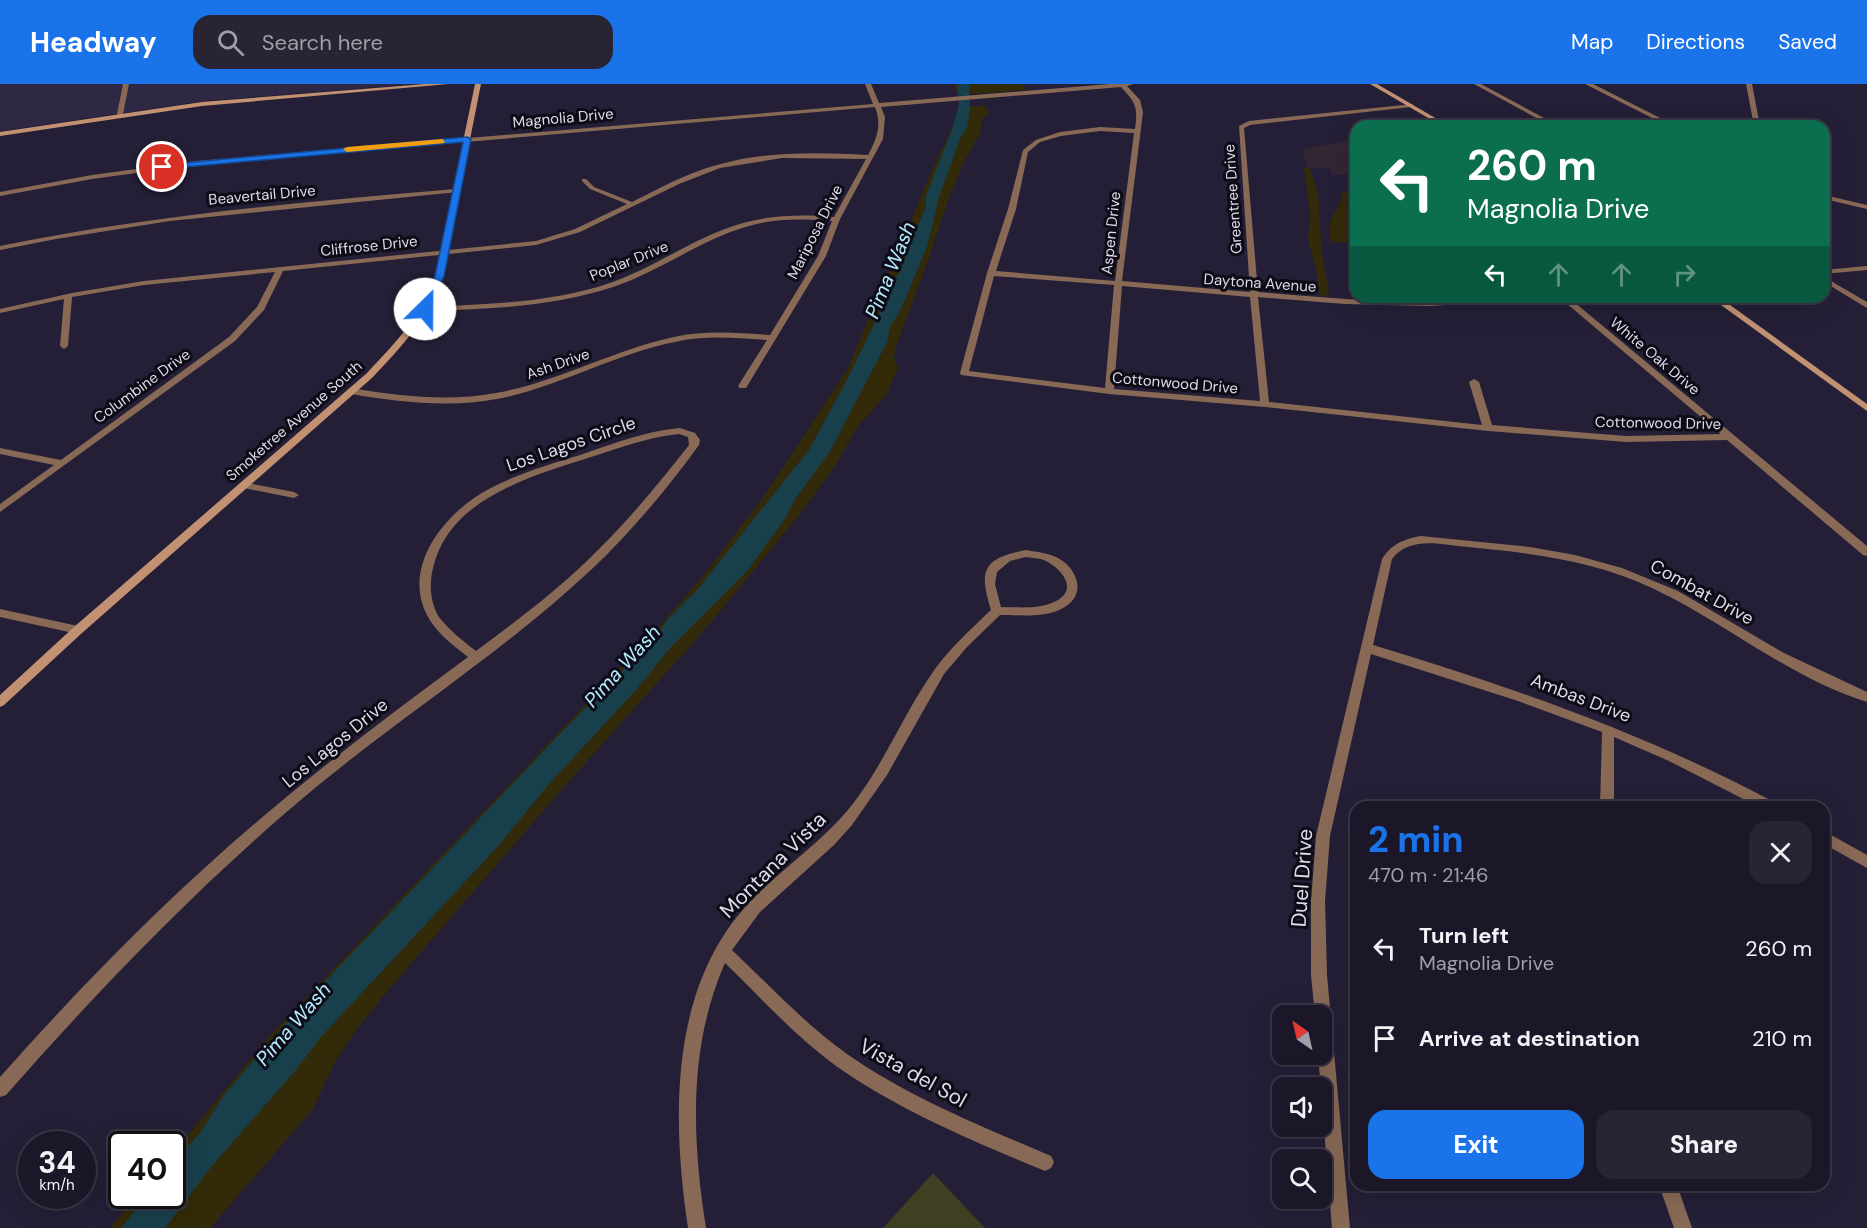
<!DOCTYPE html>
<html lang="en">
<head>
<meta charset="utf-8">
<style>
  body { margin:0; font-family:"DM Sans",sans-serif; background:#282434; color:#f1f3f6; height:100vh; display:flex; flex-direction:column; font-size:22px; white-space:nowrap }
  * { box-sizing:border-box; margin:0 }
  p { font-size:20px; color:#a09fa8 }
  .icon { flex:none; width:33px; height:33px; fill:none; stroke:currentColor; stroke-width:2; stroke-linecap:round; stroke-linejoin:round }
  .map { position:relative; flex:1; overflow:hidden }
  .side { position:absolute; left:1350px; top:717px; width:480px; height:390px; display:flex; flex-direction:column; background:#1b1728; border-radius:18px; box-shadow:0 6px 24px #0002,0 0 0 2px #393645 }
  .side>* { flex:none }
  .banner { position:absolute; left:1350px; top:36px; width:480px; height:183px; border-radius:18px; box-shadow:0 6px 24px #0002,0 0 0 2px #393645; background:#0b6e4f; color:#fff; overflow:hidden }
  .needle { width:39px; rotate:326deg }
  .tools { position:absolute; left:1272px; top:921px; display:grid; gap:12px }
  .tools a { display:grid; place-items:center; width:60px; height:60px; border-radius:12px; background:#1b1728; box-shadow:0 6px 24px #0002,0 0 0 2px #393645; font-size:30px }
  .speed { position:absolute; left:18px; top:1047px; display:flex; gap:12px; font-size:30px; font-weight:700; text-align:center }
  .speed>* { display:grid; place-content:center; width:78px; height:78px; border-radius:50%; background:#1b1728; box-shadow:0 6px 24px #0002,0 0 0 2px #393645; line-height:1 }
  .speed small { font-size:15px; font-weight:400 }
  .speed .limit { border:3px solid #111; border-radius:9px; background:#fff; color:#111 }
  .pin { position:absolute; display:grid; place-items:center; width:51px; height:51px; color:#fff; margin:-26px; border:3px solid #fff; border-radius:50%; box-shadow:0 2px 6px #0007 }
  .me { position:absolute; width:66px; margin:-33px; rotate:23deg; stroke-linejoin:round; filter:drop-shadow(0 0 4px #0008) }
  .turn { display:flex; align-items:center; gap:21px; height:126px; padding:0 18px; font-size:27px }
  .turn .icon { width:78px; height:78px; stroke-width:2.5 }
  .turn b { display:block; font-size:42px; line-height:51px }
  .lanes { display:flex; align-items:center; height:57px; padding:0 18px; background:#0003; justify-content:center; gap:30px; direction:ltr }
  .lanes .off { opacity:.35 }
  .round { display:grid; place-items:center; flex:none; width:63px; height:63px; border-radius:18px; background:#282434 }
  .overview { display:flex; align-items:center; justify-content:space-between; height:102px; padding:0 18px }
  h1 { font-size:36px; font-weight:800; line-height:45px; color:#1a73e8 }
  .button { display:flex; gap:12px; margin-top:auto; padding:12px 18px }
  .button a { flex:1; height:69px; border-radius:18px; background:#1a73e8; color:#fff; font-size:24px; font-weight:800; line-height:69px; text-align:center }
  .button a+a { background:#282434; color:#f1f3f6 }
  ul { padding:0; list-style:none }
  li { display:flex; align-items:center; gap:18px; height:90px; padding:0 18px }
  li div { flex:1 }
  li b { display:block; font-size:22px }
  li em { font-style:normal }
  header { display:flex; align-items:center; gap:36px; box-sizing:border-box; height:84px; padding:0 30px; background:#1a73e8; color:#fff }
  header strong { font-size:28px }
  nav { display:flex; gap:33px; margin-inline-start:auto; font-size:21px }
  .search { width:420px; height:54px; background:#282434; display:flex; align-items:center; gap:15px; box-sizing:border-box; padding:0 21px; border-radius:18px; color:#a09fa8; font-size:22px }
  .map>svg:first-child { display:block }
  .built { fill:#2f2844 }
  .education { fill:#332633 }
  .green { fill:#3f4021 }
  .sand { fill:#332a09 }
  .water { fill:#18404c }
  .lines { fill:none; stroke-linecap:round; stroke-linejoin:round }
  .street { fill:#886956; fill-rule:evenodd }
  .secondary { fill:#c29172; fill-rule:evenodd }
  .route { fill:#1a73e8; stroke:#114b97; stroke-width:1.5 }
  .slow { fill:#f59e0b }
  .labels { text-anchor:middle; stroke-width:6; stroke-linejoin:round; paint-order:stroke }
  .far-street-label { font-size:15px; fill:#dedceb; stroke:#0d0b15 }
  .street-label { font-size:18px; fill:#dedceb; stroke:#0d0b15 }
  .water-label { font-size:20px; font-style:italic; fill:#b3ecff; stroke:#0d0b15 }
  .near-street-label { font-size:21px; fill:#dedceb; stroke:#0d0b15 }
</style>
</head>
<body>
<header>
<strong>Headway</strong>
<div class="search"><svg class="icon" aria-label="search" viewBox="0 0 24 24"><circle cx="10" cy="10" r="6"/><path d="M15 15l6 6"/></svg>Search here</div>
<nav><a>Map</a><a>Directions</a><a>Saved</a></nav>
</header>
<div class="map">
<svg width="1867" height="1144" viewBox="0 0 1867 1144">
  <rect width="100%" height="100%" fill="#241f36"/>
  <path class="built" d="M0,0H413L203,17L0,47Z"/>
  <path class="education" d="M1356,55V90L1332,91L1329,84H1307L1303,68L1305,65Z"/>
  <path class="green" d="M933,1089L985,1144H883Z"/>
  <g class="sand">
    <path d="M953,0H1021L1027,6L957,11Z"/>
    <path d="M985,21L990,30L982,34L980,49L963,80L950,111L928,177L896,262L894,273L898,284L887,310L859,341L835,382L801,429L701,550L571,695L389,905L354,949L335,978L313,1025L210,1144H110L137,1112H172L173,1069L266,956L659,543L704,491L764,412L847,286L934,82L961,24Z"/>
    <path d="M1304,84H1310L1318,109L1322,170L1329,208L1324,213L1320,212L1315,181L1308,156L1310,130Z"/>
    <path d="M1353,107L1356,114L1346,116L1347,122H1356V158H1332C1321,134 1344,125 1342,108Z"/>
  </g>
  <path class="water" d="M957,0H969L970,24L967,44L960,55L939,113L927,163L900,227L890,243L887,258L829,369L795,415L786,433L748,486L670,564L636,606L549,700L499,761L320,954L295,987L211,1083L165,1144H121L147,1112H172L173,1080L200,1049L224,1011L286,939L557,653L656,552L668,535L698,505L809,366L849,292L901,184L926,122V112L953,43L959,20Z"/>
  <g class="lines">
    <g class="street">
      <path d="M123,0H129L123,30L120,32L117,30Z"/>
      <path d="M865,0H871L879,19L1110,0H1134L1127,2L1140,16L1143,28L1122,197L1250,208L1239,42L1249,37L1413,20L1411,23L1250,41L1244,44L1258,208C1315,213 1372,218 1429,218C1463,217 1497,213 1531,213L1527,215L1431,222L1345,220L1258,213L1269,318L1482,341L1469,298L1474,295L1479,298L1492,341L1626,352L1721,350L1559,213H1568L1867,462V472L1863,471L1727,356L1626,358L1488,347L1265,323L1109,310L961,291L960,289L987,189L1008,125L1023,66L1036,56L1060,48L1100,43L1135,45C1138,23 1136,19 1121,3L881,23L885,33L883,55L840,135L826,172L746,304H740L738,302L767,256C736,254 705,251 675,258C614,270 559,303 497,315C448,324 399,318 351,310L346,307L351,304C399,312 448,318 496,309C558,298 613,266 674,253C706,246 738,249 770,251L818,172L832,137C804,135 776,134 749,142C702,155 662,186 616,202C554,223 489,225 425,227L421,225L425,223C487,220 551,219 610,199C656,183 696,152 743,139C773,131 803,130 834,133L866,75L782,74L720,84L679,100L580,148L536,161L283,187L264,226L235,257L0,428V420L54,381L0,370V364L61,376L229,253L257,223L275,188L144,201L72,213L68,262L64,265L60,262L64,215L0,229V225L72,209L144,197L536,157L575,145L627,120L590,105L582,97V95H586L594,103L632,118C660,104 687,89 717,81C766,67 817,68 868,71C877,55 882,41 875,23L196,81L92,95L0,112V108L92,91L196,77L873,20ZM1100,47L1134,49L1115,197L996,187L1016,125L1028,68L1040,58L1061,52ZM994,192L1114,201L1105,304L969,287ZM1122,202L1250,213L1260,317L1114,305Z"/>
      <path d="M1474,0H1481L1559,42H1551Z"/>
      <path d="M1585,0H1593L1676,42H1668Z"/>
      <path d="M1746,0H1752L1760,42H1754Z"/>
      <path d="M456,105L458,106V108L170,137L56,155L0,166V162C151,131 303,118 456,105Z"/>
      <path d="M1824,111L1867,121V125L1824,115Z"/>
      <path d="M1867,182V186L1824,190V186Z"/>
      <path d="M1824,193L1867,218V224L1824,198Z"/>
      <path d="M680,344L695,349L700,356L699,361C667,405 632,447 593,484C507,565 406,629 315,704C203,797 102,902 6,1011L0,1013V993C81,902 166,815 259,736C326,679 396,626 468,573C453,561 436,549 427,531C401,481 447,427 489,405C519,389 551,380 583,370C615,359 646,347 680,344ZM679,350L688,353L689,361C661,397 632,432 599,465C562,503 519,535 476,567C463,557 449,546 439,533C430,519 429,500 433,484C449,414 532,392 591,373C620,364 648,353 679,350Z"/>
      <path d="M243,398L294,408L299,411L294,414L239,403L238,401Z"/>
      <path d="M1421,452L1530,463L1575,471L1622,484L1678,507L1784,569L1867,608V618C1790,594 1726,539 1654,505C1596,477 1532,469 1468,463C1443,461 1410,451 1392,475L1373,561C1515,604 1644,649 1776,719L1778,723H1759L1669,677L1614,653V723H1600L1602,648L1518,617L1371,570L1330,752L1325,817L1327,891L1350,1144H1332L1318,970H1322V932H1315L1311,891V817L1316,752L1382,475C1392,460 1403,455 1421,452Z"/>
      <path d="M1026,466C1038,468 1048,469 1058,474C1075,483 1086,506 1069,520C1051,535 1021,531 1000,531L967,563L944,590L887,691L852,741L834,761L760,828L732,866C769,901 805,940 847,970C910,1014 981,1042 1051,1072L1054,1078L1051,1084L1045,1087C973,1057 900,1027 836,982C795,952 761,914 725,879C688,963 692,1055 706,1144H688C672,1036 669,906 747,821C781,784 824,758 855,717C886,676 905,627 935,585C951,563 971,545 991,526C978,485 984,474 1026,466ZM1026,473C1031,474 1036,474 1041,475C1057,480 1080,503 1058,516C1041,526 1020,523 1001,523L995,500L997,488L1010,477Z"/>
      <path d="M0,525L78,542L84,546L78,550L0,533Z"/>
      <path d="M1824,747L1867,771V784L1824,760Z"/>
      <path d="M1659,1101H1677L1692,1144H1674Z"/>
    </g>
    <g class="secondary">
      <path d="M425,0H449L202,22L0,52V48L202,18Z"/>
      <path d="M475,0H481L443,192C428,235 403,261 373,293L82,549L4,621L0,623V611L74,543L367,289C397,257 420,234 435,192Z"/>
      <path d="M1370,0H1377L1449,42H1442Z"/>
      <path d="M1710,213H1719L1867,320V327Z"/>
    </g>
  </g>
  <path class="route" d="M467,53L471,55L444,192L430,225L425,228L421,225L435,192L463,58L162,85L158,83L162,81Z"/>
  <path class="slow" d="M443,55L445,59L347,68L343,65L347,63Z"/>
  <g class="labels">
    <g class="far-street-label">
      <text transform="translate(563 34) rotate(-5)" y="5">Magnolia Drive</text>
      <text transform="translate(262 111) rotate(-5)" y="5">Beavertail Drive</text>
      <text transform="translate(1233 115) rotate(-94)" y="5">Greentree Drive</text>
      <text transform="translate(815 148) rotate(-63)" y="5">Mariposa Drive</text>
      <text transform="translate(1111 149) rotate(-84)" y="5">Aspen Drive</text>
      <text transform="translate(369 162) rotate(-6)" y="5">Cliffrose Drive</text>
      <text transform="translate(629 177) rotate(-22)" y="5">Poplar Drive</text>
      <text transform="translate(1260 199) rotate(4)" y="5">Daytona Avenue</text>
      <text transform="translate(1655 272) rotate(40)" y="5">White Oak Drive</text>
      <text transform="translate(558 280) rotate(-19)" y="5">Ash Drive</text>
      <text transform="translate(1175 299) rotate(5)" y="5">Cottonwood Drive</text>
      <text transform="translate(142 302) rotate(-36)" y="5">Columbine Drive</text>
      <text transform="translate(294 337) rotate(-41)" y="5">Smoketree Avenue South</text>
      <text transform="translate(1658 339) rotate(1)" y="5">Cottonwood Drive</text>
    </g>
    <g class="street-label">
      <text transform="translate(571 360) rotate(-19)" y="6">Los Lagos Circle</text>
      <text transform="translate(1702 508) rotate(29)" y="6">Combat Drive</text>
      <text transform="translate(1581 614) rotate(21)" y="6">Ambas Drive</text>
      <text transform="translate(335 659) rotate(-39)" y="6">Los Lagos Drive</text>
    </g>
    <g class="water-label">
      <text transform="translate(890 186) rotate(-68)" y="7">Pima Wash</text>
      <text transform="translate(622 582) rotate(-48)" y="7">Pima Wash</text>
      <text transform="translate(293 940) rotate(-49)" y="7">Pima Wash</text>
    </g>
    <g class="near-street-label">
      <text transform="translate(773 781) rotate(-45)" y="7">Montana Vista</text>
      <text transform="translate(1302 794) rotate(-86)" y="7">Duel Drive</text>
      <text transform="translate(913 989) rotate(29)" y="7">Vista del Sol</text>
    </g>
  </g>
</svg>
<div class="tools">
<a><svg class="needle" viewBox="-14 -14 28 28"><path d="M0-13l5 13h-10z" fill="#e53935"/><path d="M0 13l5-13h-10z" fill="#a09fa8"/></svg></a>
<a><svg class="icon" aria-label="sound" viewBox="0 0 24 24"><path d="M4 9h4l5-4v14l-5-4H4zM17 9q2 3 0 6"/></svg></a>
<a><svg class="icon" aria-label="search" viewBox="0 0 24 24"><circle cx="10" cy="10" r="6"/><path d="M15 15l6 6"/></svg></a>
</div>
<div class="speed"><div>34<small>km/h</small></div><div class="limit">40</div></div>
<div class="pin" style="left:162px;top:83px;background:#d93025"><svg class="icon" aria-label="arrive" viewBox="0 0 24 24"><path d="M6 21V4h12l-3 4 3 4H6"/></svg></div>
<svg class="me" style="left:425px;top:225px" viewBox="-20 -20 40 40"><circle r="19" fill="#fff"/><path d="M0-13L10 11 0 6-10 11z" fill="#1a73e8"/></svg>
<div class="banner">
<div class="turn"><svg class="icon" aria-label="left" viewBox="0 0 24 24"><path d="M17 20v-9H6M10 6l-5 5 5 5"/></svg><div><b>260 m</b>Magnolia Drive</div></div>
<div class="lanes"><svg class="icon" aria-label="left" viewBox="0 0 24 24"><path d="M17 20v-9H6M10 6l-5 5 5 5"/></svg><svg class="icon off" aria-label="ahead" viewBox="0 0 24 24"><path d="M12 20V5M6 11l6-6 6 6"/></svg><svg class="icon off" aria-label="ahead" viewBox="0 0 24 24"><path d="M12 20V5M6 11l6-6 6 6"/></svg><svg class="icon off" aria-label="right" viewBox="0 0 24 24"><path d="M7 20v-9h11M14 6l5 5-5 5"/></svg></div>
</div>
<section class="side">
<div class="overview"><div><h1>2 min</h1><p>470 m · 21:46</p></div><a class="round"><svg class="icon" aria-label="close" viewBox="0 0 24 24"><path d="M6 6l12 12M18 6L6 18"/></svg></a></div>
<ul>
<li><svg class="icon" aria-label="left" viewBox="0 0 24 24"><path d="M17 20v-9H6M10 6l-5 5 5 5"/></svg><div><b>Turn left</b><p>Magnolia Drive</p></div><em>260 m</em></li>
<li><svg class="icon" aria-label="arrive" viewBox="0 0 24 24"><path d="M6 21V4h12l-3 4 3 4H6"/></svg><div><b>Arrive at destination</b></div><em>210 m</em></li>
</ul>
<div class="button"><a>Exit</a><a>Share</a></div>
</section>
</div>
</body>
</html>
